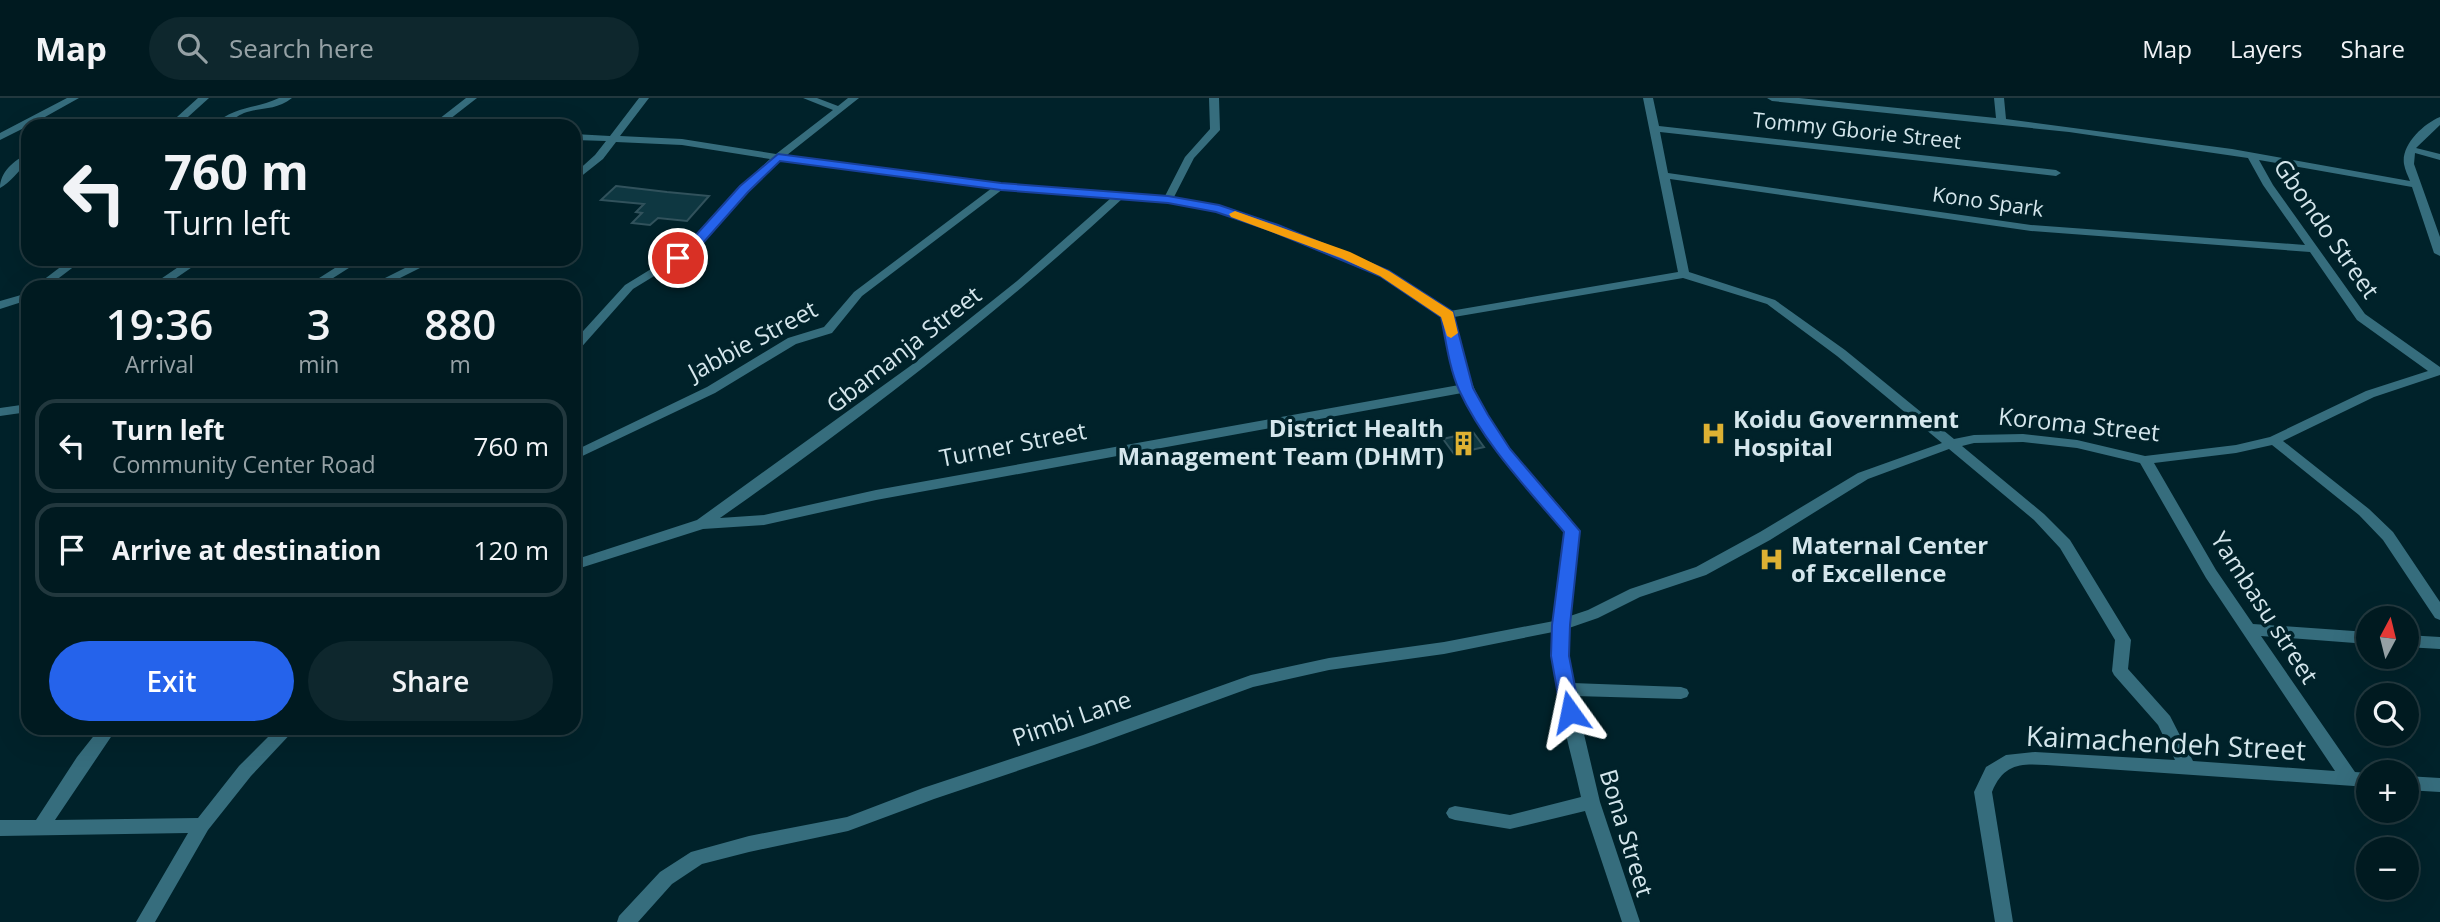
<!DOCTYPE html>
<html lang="en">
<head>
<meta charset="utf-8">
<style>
  body { margin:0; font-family:"Open Sans",sans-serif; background:#0e272d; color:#f1f3f6; height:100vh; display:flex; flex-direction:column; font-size:26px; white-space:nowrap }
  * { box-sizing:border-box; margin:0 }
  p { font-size:23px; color:#95a1a5 }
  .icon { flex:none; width:38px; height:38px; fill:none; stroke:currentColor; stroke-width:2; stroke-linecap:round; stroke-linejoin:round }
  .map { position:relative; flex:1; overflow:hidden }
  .side { position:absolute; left:21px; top:182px; width:560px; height:455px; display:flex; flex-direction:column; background:#001a20; border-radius:21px; box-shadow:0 7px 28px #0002,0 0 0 2px #22383e }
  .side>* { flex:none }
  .hud { position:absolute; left:21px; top:21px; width:560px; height:147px; border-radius:21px; box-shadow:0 7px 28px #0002,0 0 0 2px #22383e; background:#001a20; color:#f1f3f6; overflow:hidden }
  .needle { width:46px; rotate:7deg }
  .buttons { position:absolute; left:2356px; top:508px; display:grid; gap:14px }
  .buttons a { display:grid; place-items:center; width:63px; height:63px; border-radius:50%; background:#001a20; box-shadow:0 7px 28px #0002,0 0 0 2px #22383e; font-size:35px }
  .pin { position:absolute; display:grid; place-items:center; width:60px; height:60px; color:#fff; margin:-30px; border:4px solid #fff; border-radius:50%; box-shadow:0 2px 7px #0007 }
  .me { position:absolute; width:77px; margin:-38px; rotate:348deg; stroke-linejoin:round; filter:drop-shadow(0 0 5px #0008) }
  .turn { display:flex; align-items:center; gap:24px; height:147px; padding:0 28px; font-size:32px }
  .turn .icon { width:91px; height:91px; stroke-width:2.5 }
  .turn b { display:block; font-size:49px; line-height:60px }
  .eta { display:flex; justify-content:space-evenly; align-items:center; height:119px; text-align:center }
  .eta b { font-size:42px; font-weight:600; line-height:49px }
  .button { display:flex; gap:14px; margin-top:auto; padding:14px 28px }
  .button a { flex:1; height:80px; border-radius:42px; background:#2563eb; color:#fff; font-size:28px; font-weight:600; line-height:80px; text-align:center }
  .button a+a { background:#0e272d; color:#f1f3f6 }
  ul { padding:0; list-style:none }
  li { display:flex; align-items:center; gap:21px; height:94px; margin:0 14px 10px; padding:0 14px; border:4px solid #22383e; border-radius:21px }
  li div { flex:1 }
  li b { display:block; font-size:26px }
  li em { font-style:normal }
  header { display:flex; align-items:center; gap:42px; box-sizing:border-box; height:98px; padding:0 35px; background:#001a20; border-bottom:2px solid #22383e }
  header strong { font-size:33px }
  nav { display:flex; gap:38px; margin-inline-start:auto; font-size:24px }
  .search { width:490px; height:63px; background:#0e272d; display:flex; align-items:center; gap:18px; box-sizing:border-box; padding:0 24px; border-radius:38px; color:#95a1a5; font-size:26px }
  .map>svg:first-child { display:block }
  .building { fill:#0e3741; stroke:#31525c; stroke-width:2 }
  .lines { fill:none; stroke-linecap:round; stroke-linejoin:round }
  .minor { fill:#366d7d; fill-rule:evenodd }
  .route { fill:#2563eb; stroke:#184099; stroke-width:2 }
  .slow { fill:#f59e0b }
  .labels { text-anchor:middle; stroke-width:7; stroke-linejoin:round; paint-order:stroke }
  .far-street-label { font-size:21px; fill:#d4e6ec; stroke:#00222a }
  .street-label { font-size:24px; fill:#d4e6ec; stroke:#00222a }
  .poi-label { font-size:24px; font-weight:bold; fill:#d4e6ec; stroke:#00222a; text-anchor:start }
  .near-street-label { font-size:28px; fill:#d4e6ec; stroke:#00222a }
</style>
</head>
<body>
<header>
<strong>Map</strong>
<div class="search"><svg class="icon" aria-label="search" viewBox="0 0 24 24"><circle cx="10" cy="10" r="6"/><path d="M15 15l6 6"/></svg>Search here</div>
<nav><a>Map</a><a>Layers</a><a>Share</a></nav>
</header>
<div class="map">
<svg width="2440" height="824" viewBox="0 0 2440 824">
  <rect width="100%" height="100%" fill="#00222a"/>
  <g class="building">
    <path d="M616,88L667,94L709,98L687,123L658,120L650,127L632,125L642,115L636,114L644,106L601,102Z"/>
    <path d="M1473,334L1484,349L1454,356L1443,341Z"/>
  </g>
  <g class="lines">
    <g class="minor">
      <path d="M67,0H79L36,24L60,25L65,28H28L0,42V35Z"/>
      <path d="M198,0H209L178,28H167Z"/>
      <path d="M279,0H292C275,13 261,9 244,15C230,21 230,28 213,28C235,7 254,12 279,0Z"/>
      <path d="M466,0H477L441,28H430Z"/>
      <path d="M639,0H649L620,38L682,41L776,56L833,12L803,0H817L838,8L848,0H859L787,57L1001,85L1165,98L1185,59L1210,31L1209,0H1219L1220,32L1194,60L1174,99L1223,109L1277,127L1389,173L1450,213L1678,174L1643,0H1653L1659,28L2056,72L2061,75L2056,78L1660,34L1668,75L2031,127L2305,147L2263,87L2248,60L2069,34L1772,3L1767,0H1799L1996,20L1994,0H2004L2006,21L2232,51L2410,83C2408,78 2405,72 2404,66C2401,47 2423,26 2440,19V27L2416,50L2440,56V62L2415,55L2414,66L2440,139V158L2434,155L2412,89L2259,62L2273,87L2365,216L2440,269V277L2374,299L2283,343L2369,411L2393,434L2440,504V522L2435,520L2383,442L2359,417L2272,347L2236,355L2154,365L2216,472L2253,526L2368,534V546L2261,538L2355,674L2368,675V689L2062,668C2030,667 2006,659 1992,694L2013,824H1995L1974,694L1986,669L2006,657L2035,654L2175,662L2158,627L2114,577L2112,573L2115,542L2060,450L2034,422L1949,351L1868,381L1770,442L1706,477L1640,499L1598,520L1569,530L1568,558L1572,585L1681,589L1687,591L1689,595L1687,599L1681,601L1575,598L1600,704L1640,824H1622L1585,713L1510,731L1455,722L1449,720L1446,715L1449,710L1455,708L1510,717L1581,699C1569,645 1551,590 1553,534L1444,556L1329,572L1253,589L1094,647L934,701L848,733L749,754L702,766L672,786L638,824H617L619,818L660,774L691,754L749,738L847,719L923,690L1083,637L1251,577L1329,560L1444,544L1554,523L1565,434L1495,351L1462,295L876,402L764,427L703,431L574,472V462L697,422L913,266L1017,183L1111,100L1003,91L862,198L832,235L796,246L715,295L574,362V353L707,289L788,240L824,229L854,194L992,90L780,62L748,93L695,153L633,191L578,253L574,254V243L625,187L687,149L740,89L770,61L682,47L616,44L603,61L574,84V76L595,57L606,43L574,42V36L610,38ZM1670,81L2031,133L2310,154L2357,222L2428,273L2366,293L2270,339L2236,347L2145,358L2077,342L2023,336L1974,337L1954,341L1845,252L1775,202L1689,174ZM1122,101L1168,104L1217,114L1269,131L1381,177L1442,219L1451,263L1459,287L876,392L764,417L720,420C861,321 996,217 1122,101ZM1683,180L1767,206L1837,258L1942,345L1858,375L1760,434L1696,469L1630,491L1588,512L1570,518L1579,433C1567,414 1549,397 1534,380C1489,328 1466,288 1454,219ZM2023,344L2077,350L2140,365L2206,480L2335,673L2193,663L2170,618L2128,571L2131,542L2070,442L2044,416L1962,348L1974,345Z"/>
      <path d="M28,56V64C19,72 10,85 0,90C0,74 14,62 28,56Z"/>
      <path d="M71,161H84L47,189H34Z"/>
      <path d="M190,161H204L163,189H149Z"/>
      <path d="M349,161H363L319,189H305Z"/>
      <path d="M423,161H438L382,189H367Z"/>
      <path d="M28,195V202L0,211V203Z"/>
      <path d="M28,306V314L0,318V310Z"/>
      <path d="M2406,537L2440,539V551L2406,549Z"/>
      <path d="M100,630H117L55,722L198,720L239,668L277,630H296L251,678L208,732L155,824H136L188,735L0,738V722H36L77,659Z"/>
      <path d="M2406,678L2440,680V694L2406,692Z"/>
    </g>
  </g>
  <path class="route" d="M778,56L1001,85L1168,98L1219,107L1278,127L1389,173L1453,214L1473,290L1488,317L1510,351L1580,433L1570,527L1569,558L1580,614L1577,619L1570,621L1564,619L1561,614L1551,558L1552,527L1564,434C1526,389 1484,346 1459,292C1449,269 1446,243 1441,219L1380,178L1269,132L1216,114L1168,105L1001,92L780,63L748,94L695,154L682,163H673V157L686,148L740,88Z"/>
  <path class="slow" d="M1235,113L1350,154L1389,173L1453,214L1458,235L1451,240L1447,238L1441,219L1380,178L1341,160L1231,119L1229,116Z"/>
  <defs>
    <symbol id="hospital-bare" viewBox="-9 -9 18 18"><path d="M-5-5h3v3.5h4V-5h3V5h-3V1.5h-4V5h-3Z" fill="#ddb133" stroke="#00222a" stroke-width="2.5" paint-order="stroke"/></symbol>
    <symbol id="building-bare" viewBox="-9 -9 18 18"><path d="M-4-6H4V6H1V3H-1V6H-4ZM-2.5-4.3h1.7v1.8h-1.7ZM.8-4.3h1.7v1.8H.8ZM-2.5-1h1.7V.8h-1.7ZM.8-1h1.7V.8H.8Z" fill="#ddb133" stroke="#00222a" stroke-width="2.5" paint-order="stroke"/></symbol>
  </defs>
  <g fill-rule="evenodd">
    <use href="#hospital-bare" x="1696" y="318" width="35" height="35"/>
    <use href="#building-bare" x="1446" y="328" width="35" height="35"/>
    <use href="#hospital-bare" x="1754" y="444" width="35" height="35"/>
  </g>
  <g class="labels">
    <g class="far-street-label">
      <text transform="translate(1857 33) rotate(6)" y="7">Tommy Gborie Street</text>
      <text transform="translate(1988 104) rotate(8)" y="7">Kono Spark</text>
    </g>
    <g class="street-label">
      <text transform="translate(2326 131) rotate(55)" y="8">Gbondo Street</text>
      <text transform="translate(753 243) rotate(-28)" y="8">Jabbie Street</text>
      <text transform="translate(904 252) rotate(-38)" y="8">Gbamanja Street</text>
      <text transform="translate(2079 327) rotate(6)" y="8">Koroma Street</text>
      <text transform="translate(1013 347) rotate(-11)" y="8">Turner Street</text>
      <text transform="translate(2264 510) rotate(57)" y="8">Yambasu street</text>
      <text transform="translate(1072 621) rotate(-19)" y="8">Pimbi Lane</text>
      <text transform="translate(1626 735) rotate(73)" y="8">Bona Street</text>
    </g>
    <g class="poi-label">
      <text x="1733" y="330">Koidu Government<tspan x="1733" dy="28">Hospital</tspan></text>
      <text x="1444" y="339" text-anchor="end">District Health<tspan x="1444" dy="28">Management Team (DHMT)</tspan></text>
      <text x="1791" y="456">Maternal Center<tspan x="1791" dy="28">of Excellence</tspan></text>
    </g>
    <g class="near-street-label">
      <text transform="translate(2166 645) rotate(3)" y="10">Kaimachendeh Street</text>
    </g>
  </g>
</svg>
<div class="buttons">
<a><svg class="needle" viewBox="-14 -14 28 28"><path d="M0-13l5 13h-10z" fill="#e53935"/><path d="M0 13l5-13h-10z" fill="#95a1a5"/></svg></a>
<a><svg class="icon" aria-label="search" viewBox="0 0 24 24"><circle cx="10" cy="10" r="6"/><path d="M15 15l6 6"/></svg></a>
<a>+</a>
<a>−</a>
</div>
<div class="pin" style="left:678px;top:160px;background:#d93025"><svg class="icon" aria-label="arrive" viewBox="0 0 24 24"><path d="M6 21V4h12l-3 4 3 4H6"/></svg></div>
<svg class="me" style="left:1570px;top:614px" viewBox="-20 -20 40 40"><path d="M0-17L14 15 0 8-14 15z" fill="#2563eb" stroke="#fff" stroke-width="4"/></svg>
<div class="hud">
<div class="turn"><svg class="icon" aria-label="left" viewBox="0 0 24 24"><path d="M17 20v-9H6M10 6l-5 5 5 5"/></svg><div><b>760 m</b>Turn left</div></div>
</div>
<section class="side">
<div class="eta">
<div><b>19:36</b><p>Arrival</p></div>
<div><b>3</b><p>min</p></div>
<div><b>880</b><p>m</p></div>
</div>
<ul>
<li><svg class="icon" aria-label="left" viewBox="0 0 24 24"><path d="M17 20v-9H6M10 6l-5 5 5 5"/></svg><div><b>Turn left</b><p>Community Center Road</p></div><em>760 m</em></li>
<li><svg class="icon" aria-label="arrive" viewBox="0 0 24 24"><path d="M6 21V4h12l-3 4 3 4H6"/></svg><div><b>Arrive at destination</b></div><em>120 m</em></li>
</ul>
<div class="button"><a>Exit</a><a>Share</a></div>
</section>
</div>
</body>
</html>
